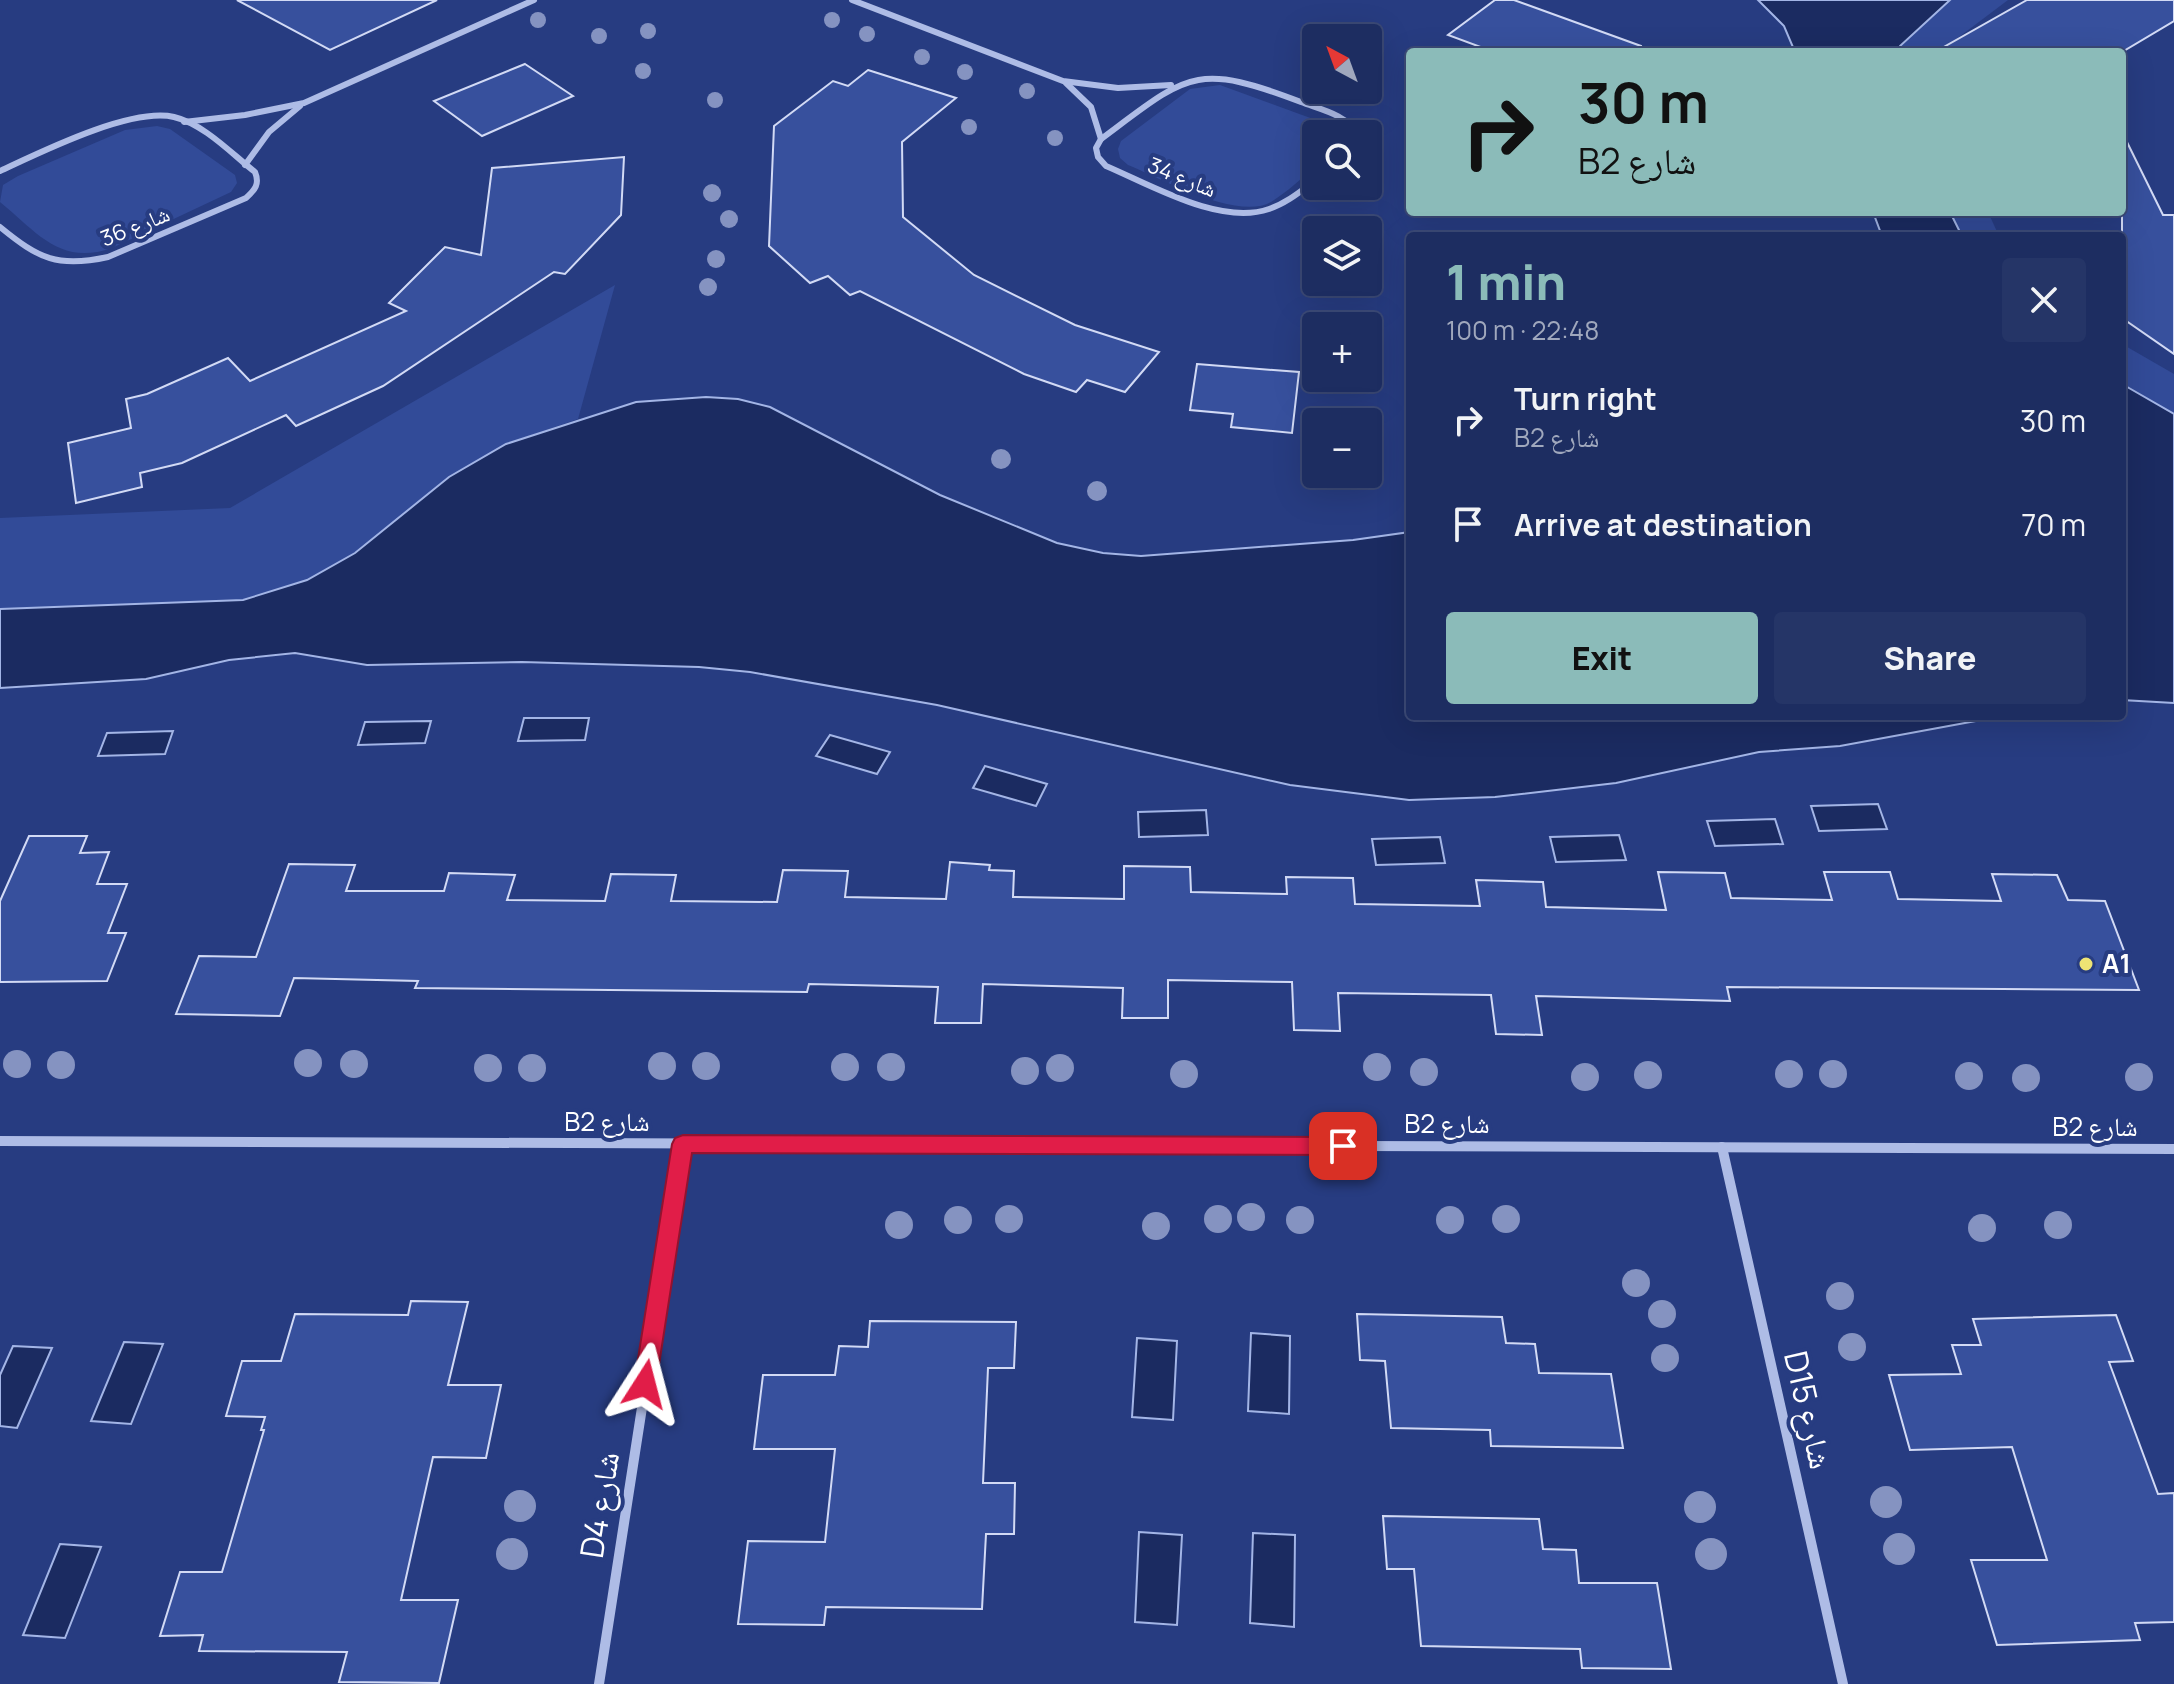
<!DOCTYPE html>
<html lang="en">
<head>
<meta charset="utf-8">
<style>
  body { margin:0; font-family:Manrope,"Noto Naskh Arabic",sans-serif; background:#253567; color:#f1f3f6; height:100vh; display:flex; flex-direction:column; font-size:30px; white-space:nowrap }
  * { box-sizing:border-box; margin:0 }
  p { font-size:26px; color:#a0a8bd }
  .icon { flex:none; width:44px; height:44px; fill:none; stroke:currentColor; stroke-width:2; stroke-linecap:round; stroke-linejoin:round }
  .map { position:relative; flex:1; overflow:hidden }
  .panel { position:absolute; left:1406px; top:232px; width:720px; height:488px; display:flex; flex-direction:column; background:#1d2d61; border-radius:8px; box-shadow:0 8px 32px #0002,0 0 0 2px #3b4976 }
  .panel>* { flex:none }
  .guide { position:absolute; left:1406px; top:48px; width:720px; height:168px; border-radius:8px; box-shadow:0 8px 32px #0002,0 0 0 2px #3b4976; background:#8bbbb9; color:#111; overflow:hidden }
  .needle { width:52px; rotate:319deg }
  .buttons { position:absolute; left:1302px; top:24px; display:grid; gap:16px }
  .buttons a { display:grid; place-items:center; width:80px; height:80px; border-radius:8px; background:#1d2d61; box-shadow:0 8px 32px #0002,0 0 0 2px #3b4976; font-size:40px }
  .pin { position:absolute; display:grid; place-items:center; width:68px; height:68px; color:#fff; margin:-34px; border-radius:16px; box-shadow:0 4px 12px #0006 }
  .me { position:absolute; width:88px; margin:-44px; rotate:9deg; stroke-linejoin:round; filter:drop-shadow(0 0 6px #0008) }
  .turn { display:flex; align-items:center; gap:28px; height:168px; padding:0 40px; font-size:36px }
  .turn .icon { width:104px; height:104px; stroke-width:2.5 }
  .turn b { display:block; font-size:56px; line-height:68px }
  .round { display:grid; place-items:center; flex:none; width:84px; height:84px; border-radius:8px; background:#253567 }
  .head { display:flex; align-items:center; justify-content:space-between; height:136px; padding:0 40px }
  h1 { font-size:48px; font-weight:800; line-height:60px; color:#8bbbb9 }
  .primary-button { display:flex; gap:16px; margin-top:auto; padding:16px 40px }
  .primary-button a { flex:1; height:92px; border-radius:8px; background:#8bbbb9; color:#111; font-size:32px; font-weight:800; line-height:92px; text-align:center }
  .primary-button a+a { background:#253567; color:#f1f3f6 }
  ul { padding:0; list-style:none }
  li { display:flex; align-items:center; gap:24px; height:104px; padding:0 40px }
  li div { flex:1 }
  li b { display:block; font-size:30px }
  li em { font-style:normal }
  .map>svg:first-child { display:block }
  .green { fill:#324b98 }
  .water { fill:#1b2b61; stroke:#a3b5e6; stroke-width:2 }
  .building { fill:#37509d; stroke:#d2daf5; stroke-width:2 }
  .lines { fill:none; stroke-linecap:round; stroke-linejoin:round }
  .minor-far1 { stroke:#aebce6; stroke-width:6 }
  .minor { stroke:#aebce6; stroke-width:10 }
  .tree { fill:#8593c1 }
  .route { fill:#e11d48; stroke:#92132f; stroke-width:2 }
  .poi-dot { fill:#eee474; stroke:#273c81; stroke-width:3 }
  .labels { text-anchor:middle; stroke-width:8; stroke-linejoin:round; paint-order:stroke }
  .far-street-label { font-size:22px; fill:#fff; stroke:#273c81 }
  .poi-label { font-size:26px; font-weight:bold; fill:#fff; stroke:#273c81; text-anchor:start }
  .street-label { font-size:26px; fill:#fff; stroke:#273c81 }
  .near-street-label { font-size:32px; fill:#fff; stroke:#273c81 }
</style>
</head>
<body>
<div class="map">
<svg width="2174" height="1684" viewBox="0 0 2174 1684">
  <rect width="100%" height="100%" fill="#273c81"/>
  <g class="green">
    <path d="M1950,0H2008L1939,52H1898L1900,46Z"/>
    <path d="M1220,85L1324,123L1338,134H1316V166C1302,178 1287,192 1271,202C1238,221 1162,179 1128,165L1120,158L1118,149L1121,141L1190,89Z"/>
    <path d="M157,126L170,129L235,175L237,183L231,192L112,248C60,266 38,233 0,202L3,185L18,176L125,130Z"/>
    <path d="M1950,212H1988L1999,236H1962Z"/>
    <path d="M615,285L578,419L506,444L449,477L355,553L307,580L243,600L0,609V518L230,508Z"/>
    <path d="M2122,344L2174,374V414L2122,384Z"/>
  </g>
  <g class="water">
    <path d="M1758,0H1950L1900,46L1898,52H1795L1784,26Z"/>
    <path d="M1873,212H1950L1962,236H1882Z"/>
    <path d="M2122,384L2174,414V703L2122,700Z"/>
    <path d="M706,397L738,399L770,407L940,495L1057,543L1103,553L1141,556L1353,540L1410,532V716H2003L1840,746L1759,752L1616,783L1495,797L1409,800L1290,785L937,705L750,672L699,667L522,662L367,665L295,653L229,660L146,679L0,688V609L243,600L307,580L355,553L449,477L506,444L636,402Z"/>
    <path d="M524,718H589L585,740L518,741Z"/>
    <path d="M431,721L425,743L358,745L365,722Z"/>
    <path d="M173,731L165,754L98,756L107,733Z"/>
    <path d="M830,735L890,752L877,774L816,756Z"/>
    <path d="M985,766L1047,784L1036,806L973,788Z"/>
    <path d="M1878,804L1887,829L1819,831L1811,806Z"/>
    <path d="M1206,810L1208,835L1139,837L1138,812Z"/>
    <path d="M1775,819L1783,844L1715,846L1707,821Z"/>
    <path d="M1619,835L1626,860L1556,862L1550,837Z"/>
    <path d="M1440,837L1445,863L1376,865L1372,839Z"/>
    <path d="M1251,1333L1290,1336L1289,1414L1248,1411Z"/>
    <path d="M1137,1338L1177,1341L1173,1420L1132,1417Z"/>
    <path d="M124,1342L163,1344L131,1424L91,1421Z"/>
    <path d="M13,1346L52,1348L17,1428L0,1426V1375Z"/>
    <path d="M1139,1532L1182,1535L1177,1625L1135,1622Z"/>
    <path d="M1253,1533L1295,1535L1294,1627L1250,1623Z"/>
    <path d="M60,1544L101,1547L65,1638L23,1635Z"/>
  </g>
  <g class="building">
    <path d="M237,0H437L330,50Z"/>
    <path d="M1495,0H1514L1641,46L1640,52H1494L1448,35Z"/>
    <path d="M2027,0H2174V21L2122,52H1935Z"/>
    <path d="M525,64L573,96L482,136L434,101Z"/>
    <path d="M868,70L956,98L902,142L903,217L974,275L1075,325L1159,352L1125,392L1087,380L1076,392L1024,374L860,291L850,295L828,276L810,283L769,246L774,126L833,81L848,86Z"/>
    <path d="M2122,132L2163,215H2174V354L2122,318Z"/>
    <path d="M624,157L621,215L565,274L554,272L383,386L296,426L286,415L182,463L140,473L142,487L76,503L68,443L131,428L126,399L147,394L228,358L250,381L406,311L389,303L445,247L481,255L492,168Z"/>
    <path d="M1197,364L1299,372L1292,433L1231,427L1233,414L1190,410Z"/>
    <path d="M29,836H87L80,853L109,852L97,884H127L108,933H126L107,981L0,982V901Z"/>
    <path d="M950,862L990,865L989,870L1014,871L1013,897L1124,899V866L1190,867L1191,892L1287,894L1286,877L1353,878L1355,904L1480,906L1476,880L1543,882L1546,907L1666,910L1658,872L1725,873L1731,898L1832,900L1824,872H1890L1898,899L2001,901L1992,874L2057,875L2068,900L2105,901L2139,990L1727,987L1730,1001L1536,996L1542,1035L1496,1034L1491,995L1338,993L1340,1031L1294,1030L1292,982L1168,980V1018H1122L1123,988L983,984L981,1023H935L938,987L809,984L807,992L415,988L418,981L294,978L280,1016L176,1014L199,956L256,957L289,864L355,865L346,891H444L449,873L515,875L507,900L605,901L611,874L676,875L671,901L777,902L783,870L848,871L845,897L946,899Z"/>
    <path d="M411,1301L468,1302L448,1385H501L486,1458L433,1457L401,1600H458L439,1683L339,1682L347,1652L199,1651L203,1635L160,1636L180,1572H222L264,1430H261L265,1417L226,1416L242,1361H281L295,1314L408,1315Z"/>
    <path d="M1357,1314L1502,1317L1506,1343L1535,1344L1539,1373L1611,1374L1623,1448L1491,1446L1490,1430L1391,1428L1385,1361L1360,1360Z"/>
    <path d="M2116,1315L2133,1361L2109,1362L2158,1494L2174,1493V1622L2135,1623L2140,1640L1997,1645L1971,1560H2047L2012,1447L1910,1450L1889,1375L1961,1374L1952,1345H1981L1973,1319Z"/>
    <path d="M870,1321L1016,1322L1014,1368H988L983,1483H1015L1014,1534H986L982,1609L826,1607L824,1625L738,1624L748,1541L825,1542L835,1449H754L763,1375H835L839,1346L868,1347Z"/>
    <path d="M1383,1516L1539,1519L1543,1549L1576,1550L1579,1583H1657L1671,1669L1582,1668L1580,1649L1421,1646L1414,1569H1387Z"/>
  </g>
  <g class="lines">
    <g class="minor-far1">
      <path d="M852,0L1063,81L1118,88L1171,85"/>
      <path d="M1066,83L1091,107L1101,139"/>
      <path d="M184,122L245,115L304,103L534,0"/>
      <path d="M245,165L269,132L300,106"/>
      <path d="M0,171C41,152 131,107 174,117C204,124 232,154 255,172C260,184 255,190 246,198L108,257C58,268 39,259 0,227"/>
      <path d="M1316,180C1301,191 1287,203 1269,209C1220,226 1151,185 1106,166L1098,157L1096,148L1101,139C1187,75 1194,61 1301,102C1322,110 1345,114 1358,134"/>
    </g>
    <g class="minor">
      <path d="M0,1141L2174,1149"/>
      <path d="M1722,1147L1843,1684"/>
      <path d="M599,1684L683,1144"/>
    </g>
  </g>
  <g class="tree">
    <circle cx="538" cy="20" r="8"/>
    <circle cx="832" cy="20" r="8"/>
    <circle cx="648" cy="31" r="8"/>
    <circle cx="867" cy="34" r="8"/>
    <circle cx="599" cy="36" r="8"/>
    <circle cx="922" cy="57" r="8"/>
    <circle cx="643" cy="71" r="8"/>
    <circle cx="965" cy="72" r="8"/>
    <circle cx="1027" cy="91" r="8"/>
    <circle cx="715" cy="100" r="8"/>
    <circle cx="969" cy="127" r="8"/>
    <circle cx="1055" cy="138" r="8"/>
    <circle cx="712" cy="193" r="9"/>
    <circle cx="729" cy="219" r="9"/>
    <circle cx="716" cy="259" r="9"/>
    <circle cx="708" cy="287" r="9"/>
    <circle cx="1001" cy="459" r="10"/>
    <circle cx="1097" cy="491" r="10"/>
    <circle cx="308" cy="1063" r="14"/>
    <circle cx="17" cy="1064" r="14"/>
    <circle cx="354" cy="1064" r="14"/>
    <circle cx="61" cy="1065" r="14"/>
    <circle cx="662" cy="1066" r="14"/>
    <circle cx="706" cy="1066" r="14"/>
    <circle cx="845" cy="1067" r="14"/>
    <circle cx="891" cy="1067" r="14"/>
    <circle cx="1377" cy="1067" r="14"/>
    <circle cx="488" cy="1068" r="14"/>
    <circle cx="532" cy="1068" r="14"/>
    <circle cx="1060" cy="1068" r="14"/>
    <circle cx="1025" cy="1071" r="14"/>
    <circle cx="1424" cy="1072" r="14"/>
    <circle cx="1184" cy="1074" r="14"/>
    <circle cx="1789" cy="1074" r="14"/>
    <circle cx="1833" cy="1074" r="14"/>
    <circle cx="1648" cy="1075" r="14"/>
    <circle cx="1969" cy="1076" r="14"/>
    <circle cx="1585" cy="1077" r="14"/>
    <circle cx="2139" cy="1077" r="14"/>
    <circle cx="2026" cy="1078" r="14"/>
    <circle cx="1251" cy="1217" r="14"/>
    <circle cx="1009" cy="1219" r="14"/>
    <circle cx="1218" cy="1219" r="14"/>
    <circle cx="1506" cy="1219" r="14"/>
    <circle cx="958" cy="1220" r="14"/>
    <circle cx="1300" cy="1220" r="14"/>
    <circle cx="1450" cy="1220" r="14"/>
    <circle cx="899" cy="1225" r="14"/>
    <circle cx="2058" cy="1225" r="14"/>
    <circle cx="1156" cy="1226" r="14"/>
    <circle cx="1982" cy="1228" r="14"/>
    <circle cx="1636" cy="1283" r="14"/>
    <circle cx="1840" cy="1296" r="14"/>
    <circle cx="1662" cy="1314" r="14"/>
    <circle cx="1852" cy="1347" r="14"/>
    <circle cx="1665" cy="1358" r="14"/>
    <circle cx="1886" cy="1502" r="16"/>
    <circle cx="520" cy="1506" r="16"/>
    <circle cx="1700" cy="1507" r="16"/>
    <circle cx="1899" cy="1549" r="16"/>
    <circle cx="512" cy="1554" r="16"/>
    <circle cx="1711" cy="1554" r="16"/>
  </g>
  <path class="route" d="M683,1135L1343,1137L1351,1140L1354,1146L1351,1152L1343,1155L692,1153L656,1384L653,1392L645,1395L637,1392L634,1384L672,1144L675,1138Z"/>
  <circle class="poi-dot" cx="2086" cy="964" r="8"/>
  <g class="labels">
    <g class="far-street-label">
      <text transform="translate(1182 177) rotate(22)" y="8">شارع 34</text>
      <text transform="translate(135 226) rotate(-22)" y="8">شارع 36</text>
    </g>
    <g class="poi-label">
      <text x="2102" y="973">A1</text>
    </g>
    <g class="street-label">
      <text x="607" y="1131">B2 شارع</text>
      <text x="1447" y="1133">B2 شارع</text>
      <text x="2095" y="1136">B2 شارع</text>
    </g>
    <g class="near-street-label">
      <text transform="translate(1808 1410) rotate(77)" y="11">D15 شارع</text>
      <text transform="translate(600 1505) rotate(-81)" y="11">D4 شارع</text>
    </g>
  </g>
</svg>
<div class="buttons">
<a><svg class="needle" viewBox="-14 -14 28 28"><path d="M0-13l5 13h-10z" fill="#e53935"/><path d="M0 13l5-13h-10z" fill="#a0a8bd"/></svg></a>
<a><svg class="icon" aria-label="search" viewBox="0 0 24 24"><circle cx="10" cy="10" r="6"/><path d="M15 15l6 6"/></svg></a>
<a><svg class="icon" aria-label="layers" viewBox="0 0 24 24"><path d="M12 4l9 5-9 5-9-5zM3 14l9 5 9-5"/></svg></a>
<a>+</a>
<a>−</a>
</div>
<div class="pin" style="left:1343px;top:1146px;background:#d93025"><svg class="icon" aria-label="arrive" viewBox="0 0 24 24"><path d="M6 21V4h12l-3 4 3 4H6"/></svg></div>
<svg class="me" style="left:645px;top:1384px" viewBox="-20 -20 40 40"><path d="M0-17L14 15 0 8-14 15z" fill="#e11d48" stroke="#fff" stroke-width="4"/></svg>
<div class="guide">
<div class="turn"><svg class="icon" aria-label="right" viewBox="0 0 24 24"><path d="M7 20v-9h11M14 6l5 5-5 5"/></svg><div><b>30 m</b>B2 شارع</div></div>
</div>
<section class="panel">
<div class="head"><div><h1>1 min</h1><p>100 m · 22:48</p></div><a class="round"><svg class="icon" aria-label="close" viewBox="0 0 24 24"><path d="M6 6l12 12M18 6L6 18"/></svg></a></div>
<ul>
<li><svg class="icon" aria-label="right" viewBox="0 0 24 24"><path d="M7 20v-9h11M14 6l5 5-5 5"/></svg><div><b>Turn right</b><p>B2 شارع</p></div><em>30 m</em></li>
<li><svg class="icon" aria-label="arrive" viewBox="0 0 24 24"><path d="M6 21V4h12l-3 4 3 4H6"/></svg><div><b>Arrive at destination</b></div><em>70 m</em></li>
</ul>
<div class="primary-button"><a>Exit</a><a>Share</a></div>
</section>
</div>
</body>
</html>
